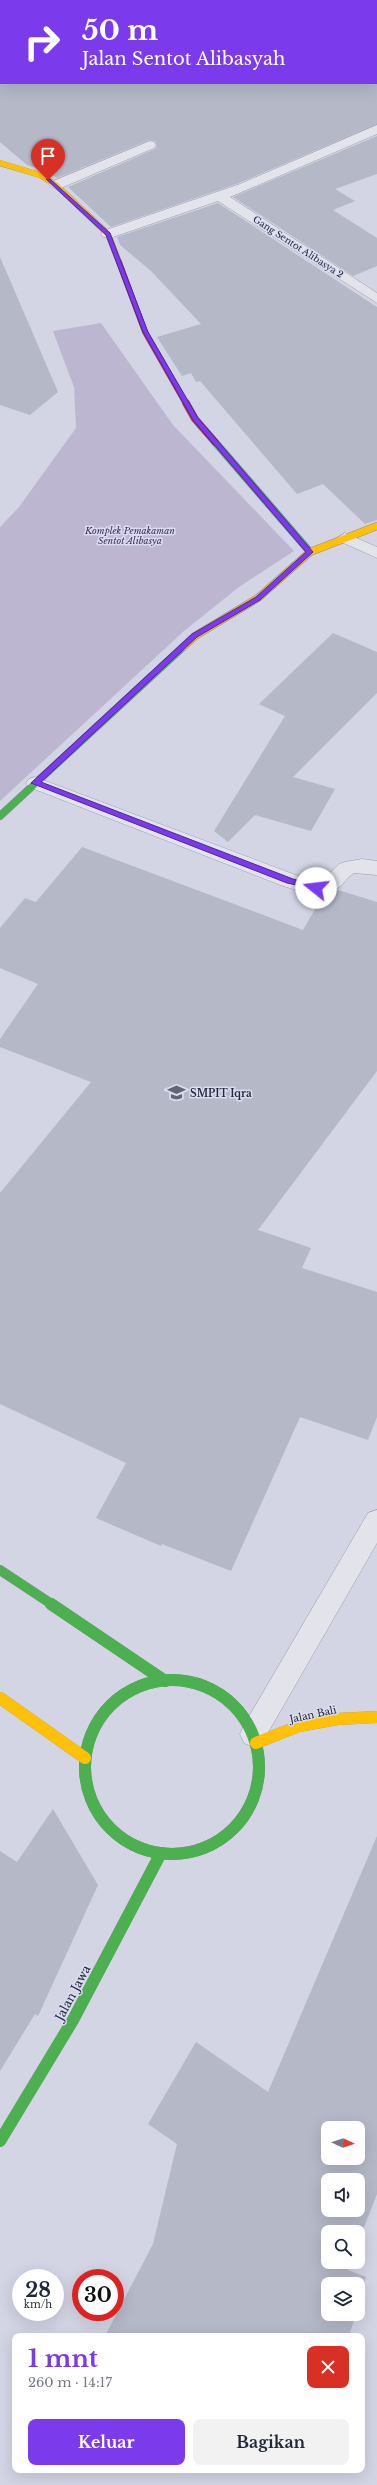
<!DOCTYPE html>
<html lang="id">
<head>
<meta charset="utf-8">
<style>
  body { margin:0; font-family:"Libre Baskerville",serif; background:#f2f2f3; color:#1f2937; height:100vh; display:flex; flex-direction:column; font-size:15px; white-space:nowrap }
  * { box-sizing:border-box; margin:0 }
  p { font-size:13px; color:#747a83 }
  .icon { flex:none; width:22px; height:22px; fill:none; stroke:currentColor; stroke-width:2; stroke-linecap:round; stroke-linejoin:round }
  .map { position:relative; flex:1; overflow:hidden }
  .sheet { position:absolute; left:12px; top:2333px; width:353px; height:140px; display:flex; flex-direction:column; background:#fff; border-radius:8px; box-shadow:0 4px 16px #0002 }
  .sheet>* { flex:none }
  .hud { position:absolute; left:0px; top:0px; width:377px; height:84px; box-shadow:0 4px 16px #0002; background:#7c3aed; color:#fff; overflow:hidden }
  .needle { width:26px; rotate:94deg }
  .buttons { position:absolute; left:321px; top:2121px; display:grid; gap:8px }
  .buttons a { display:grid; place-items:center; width:44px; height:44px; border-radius:8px; background:#fff; box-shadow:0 4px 16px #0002; font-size:20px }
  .speed { position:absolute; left:12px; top:2269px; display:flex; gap:8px; font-size:20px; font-weight:700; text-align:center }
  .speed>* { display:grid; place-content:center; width:52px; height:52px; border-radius:50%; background:#fff; box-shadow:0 4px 16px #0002; line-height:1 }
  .speed small { font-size:10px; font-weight:400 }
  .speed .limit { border:6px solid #d22; background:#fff; color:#111 }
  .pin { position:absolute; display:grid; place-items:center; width:34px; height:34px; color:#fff; margin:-41px -17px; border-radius:50% 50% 50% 0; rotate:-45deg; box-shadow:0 0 4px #0007 }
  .pin .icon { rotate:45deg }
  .me { position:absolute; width:44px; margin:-22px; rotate:286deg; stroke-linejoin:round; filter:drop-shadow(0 0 3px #0008) }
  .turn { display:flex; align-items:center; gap:14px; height:84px; padding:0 16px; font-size:18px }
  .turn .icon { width:52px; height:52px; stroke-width:2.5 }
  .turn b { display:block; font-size:28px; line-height:34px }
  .round { display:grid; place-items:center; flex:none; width:42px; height:42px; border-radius:8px; background:#f2f2f3 }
  .head { display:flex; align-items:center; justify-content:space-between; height:68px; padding:0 16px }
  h1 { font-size:24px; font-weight:700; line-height:30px; color:#7c3aed }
  .action { display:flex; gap:8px; margin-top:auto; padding:8px 16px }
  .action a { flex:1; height:46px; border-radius:8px; background:#7c3aed; color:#fff; font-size:16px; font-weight:700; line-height:46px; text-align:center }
  .action a+a { background:#f2f2f3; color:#1f2937 }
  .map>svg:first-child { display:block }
  .cemetery { fill:#bcb6d0 }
  .building { fill:#b4b8c7; fill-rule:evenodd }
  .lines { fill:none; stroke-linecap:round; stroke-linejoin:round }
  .street-casing { stroke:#9b9eaa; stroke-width:1 }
  .fast-far2-casing { stroke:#8b8e9a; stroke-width:8 }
  .fast-far1-casing { stroke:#8b8e9a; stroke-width:10 }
  .fast-casing { stroke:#8b8e9a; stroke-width:12 }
  .slow-far2-casing { stroke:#8b8e9a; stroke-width:6 }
  .slow-far1-casing { stroke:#8b8e9a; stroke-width:8 }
  .slow-casing { stroke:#8b8e9a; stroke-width:12 }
  .jam-far1-casing { stroke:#8b8e9a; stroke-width:6 }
  .jam-casing { stroke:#8b8e9a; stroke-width:8 }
  .street { fill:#e3e3ec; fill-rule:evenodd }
  .fast-far2 { stroke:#4caf50; stroke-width:7 }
  .fast-far1 { stroke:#4caf50; stroke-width:9 }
  .fast { stroke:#4caf50; stroke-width:12 }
  .slow-far2 { stroke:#ffc107; stroke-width:5.5 }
  .slow-far1 { stroke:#ffc107; stroke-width:7 }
  .slow { stroke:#ffc107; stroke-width:12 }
  .jam-far1 { stroke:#c62828; stroke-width:5.5 }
  .jam { stroke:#c62828; stroke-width:7 }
  .route { fill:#7c3aed; stroke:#51269a }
  .labels { text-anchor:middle; stroke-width:3; stroke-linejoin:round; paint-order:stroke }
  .far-street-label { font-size:9px; fill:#232a39; stroke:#dbdcf3 }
  .far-park-label { font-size:9px; font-style:italic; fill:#3e2b53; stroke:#dbdcf3 }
  .poi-label { font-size:10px; font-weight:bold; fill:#232a39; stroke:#dbdcf3; text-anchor:start }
  .street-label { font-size:10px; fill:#232a39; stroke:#dbdcf3 }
  .near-street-label { font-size:12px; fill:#232a39; stroke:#dbdcf3 }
</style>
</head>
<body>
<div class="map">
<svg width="377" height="2485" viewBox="0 0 377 2485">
  <rect width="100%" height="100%" fill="#d3d4e4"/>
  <path class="cemetery" d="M101,323L173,425L294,551L239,587L184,631L0,801V527L19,507L76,428L74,387L53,331Z"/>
  <g class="building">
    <path d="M0,83H377V124L239,183L111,227L68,187L155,149L157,146L155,141L149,140L57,178L45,171L27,165L0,142Z"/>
    <path d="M377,136V174L335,189L355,201L333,210L377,238V266L353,276L233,197Z"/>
    <path d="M218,203L377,307V520L365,524L323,484L297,494L200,381L196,382L191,373L182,376L157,337L201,324L151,271L120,245L117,237Z"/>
    <path d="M0,257L58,392L30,415L0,405Z"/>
    <path d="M333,633L377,652V693L293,777L335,789L311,831L255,815L228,842L214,831L285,716L259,704Z"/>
    <path d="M82,847L303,930L323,895L338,890L377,902V1071L258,1230L311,1248L302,1268L377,1292V1417L368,1440L300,1417L231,1571L162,1544L161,1546L96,1518L126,1463L0,1404V1193L91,1082L0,1047V1039L38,984L0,968V928L25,898L36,902Z"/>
    <path d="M53,1809L98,1885L38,2016L35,2014L0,2071V1851L17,1862Z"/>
    <path d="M377,1836V2194L358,2243V2232H328V2262H351L348,2270L366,2277L358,2305V2284H328V2314H356L349,2336H105L153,2244L177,2144L148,2124L196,2042L268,2092ZM328,2128H358V2158H328ZM328,2180H358V2210H328Z"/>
  </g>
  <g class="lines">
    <defs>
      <g id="street">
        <path d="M151,0H171L170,1Z"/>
        <path d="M376,33L377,34V42L376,41Z"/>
        <path d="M377,125V134L230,197L377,293V303L218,201L113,237H103L101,234L103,231L240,184Z"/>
        <path d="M150,141L154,142L156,145L154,148L61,188L56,189L49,185L51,182Z"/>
        <path d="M345,533L377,547V558L339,541L337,538Z"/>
        <path d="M35,777L309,880L322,881L339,864L345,862L362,859L377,861V875L354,873C347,877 344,884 338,888C321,901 301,891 283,886L29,787L26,783L29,779Z"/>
        <path d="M377,1510V1543L262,1743L253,1747L244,1743L240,1734L244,1725L368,1513Z"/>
      </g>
      <g id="fast-far2">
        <path d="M215,442L310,552"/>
        <path d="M0,816L183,647"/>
      </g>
      <path id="fast-far1" d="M0,1570L53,1605"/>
      <g id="fast">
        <path d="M51,1604L165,1681"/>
        <circle cx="172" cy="1767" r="87"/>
        <path d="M0,2141L73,2020L161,1853"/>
      </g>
      <path id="slow-far2" d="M0,163L40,175L56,185L108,234L119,262"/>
      <path id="slow-far1" d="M183,647L195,636L258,598L310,552L377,526"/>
      <g id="slow">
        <path d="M0,1698L85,1758"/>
        <path d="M256,1743L299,1726L337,1719L377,1717"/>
      </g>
      <path id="jam-far1" d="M119,262L145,332L186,404"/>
      <path id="jam" d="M186,403L195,419L215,442"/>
    </defs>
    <use href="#street" class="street-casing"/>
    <use href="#fast-far2" class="fast-far2-casing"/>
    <use href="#fast-far1" class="fast-far1-casing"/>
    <use href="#fast" class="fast-casing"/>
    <use href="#slow-far2" class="slow-far2-casing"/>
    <use href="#slow-far1" class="slow-far1-casing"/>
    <use href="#slow" class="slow-casing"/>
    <use href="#jam-far1" class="jam-far1-casing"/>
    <use href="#jam" class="jam-casing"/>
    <use href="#street" class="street"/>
    <use href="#fast-far2" class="fast-far2"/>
    <use href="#fast-far1" class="fast-far1"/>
    <use href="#fast" class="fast"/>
    <use href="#slow-far2" class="slow-far2"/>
    <use href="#slow-far1" class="slow-far1"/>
    <use href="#slow" class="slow"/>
    <use href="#jam-far1" class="jam-far1"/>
    <use href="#jam" class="jam"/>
  </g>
  <path class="route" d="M46,179H50L110,233L148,332L198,418L313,552L260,600L197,637L41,782L293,879L319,886V890L287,883L31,783L192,634L256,597L306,552L193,420L143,332L106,235Z"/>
  <defs>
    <symbol id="school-bare" viewBox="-9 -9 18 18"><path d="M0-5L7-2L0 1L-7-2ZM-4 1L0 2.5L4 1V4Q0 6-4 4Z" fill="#616675" stroke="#dbdcf3" stroke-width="2.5" paint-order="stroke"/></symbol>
  </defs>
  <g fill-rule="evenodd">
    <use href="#school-bare" x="164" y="1080" width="25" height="25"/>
  </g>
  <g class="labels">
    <g class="far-street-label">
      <text transform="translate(298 247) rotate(33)" y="3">Gang Sentot Alibasya 2</text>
    </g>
    <g class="far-park-label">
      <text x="130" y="534">Komplek Pemakaman<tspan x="130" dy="10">Sentot Alibasya</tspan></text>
    </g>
    <g class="poi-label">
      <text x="190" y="1097">SMPIT Iqra</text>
    </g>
    <g class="street-label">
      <text transform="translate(313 1714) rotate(-12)" y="4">Jalan Bali</text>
    </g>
    <g class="near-street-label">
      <text transform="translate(73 1993) rotate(-62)" y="4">Jalan Jawa</text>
    </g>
  </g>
</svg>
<div class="buttons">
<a><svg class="needle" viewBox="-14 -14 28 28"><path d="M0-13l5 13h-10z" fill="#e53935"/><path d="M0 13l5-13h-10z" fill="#747a83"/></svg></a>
<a><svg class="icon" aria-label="sound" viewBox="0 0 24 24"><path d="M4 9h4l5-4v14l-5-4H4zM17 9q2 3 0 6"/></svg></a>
<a><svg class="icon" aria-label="search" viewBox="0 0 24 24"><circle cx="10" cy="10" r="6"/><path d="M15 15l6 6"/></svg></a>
<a><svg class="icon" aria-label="layers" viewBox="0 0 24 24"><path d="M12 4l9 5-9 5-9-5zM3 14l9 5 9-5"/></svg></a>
</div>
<div class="speed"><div>28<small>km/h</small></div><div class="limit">30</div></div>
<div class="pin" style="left:48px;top:180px;background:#d93025"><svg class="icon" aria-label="arrive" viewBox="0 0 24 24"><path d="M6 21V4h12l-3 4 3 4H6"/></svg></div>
<svg class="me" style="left:316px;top:888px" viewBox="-20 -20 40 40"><circle r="19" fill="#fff"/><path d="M0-13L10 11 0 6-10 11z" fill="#7c3aed"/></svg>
<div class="hud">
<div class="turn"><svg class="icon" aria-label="right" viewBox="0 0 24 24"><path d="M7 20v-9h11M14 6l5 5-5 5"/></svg><div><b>50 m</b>Jalan Sentot Alibasyah</div></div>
</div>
<section class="sheet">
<div class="head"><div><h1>1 mnt</h1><p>260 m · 14:17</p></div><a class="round" style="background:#d93025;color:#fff"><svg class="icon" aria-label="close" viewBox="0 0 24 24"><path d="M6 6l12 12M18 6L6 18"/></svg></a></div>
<div class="action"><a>Keluar</a><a>Bagikan</a></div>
</section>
</div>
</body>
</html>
